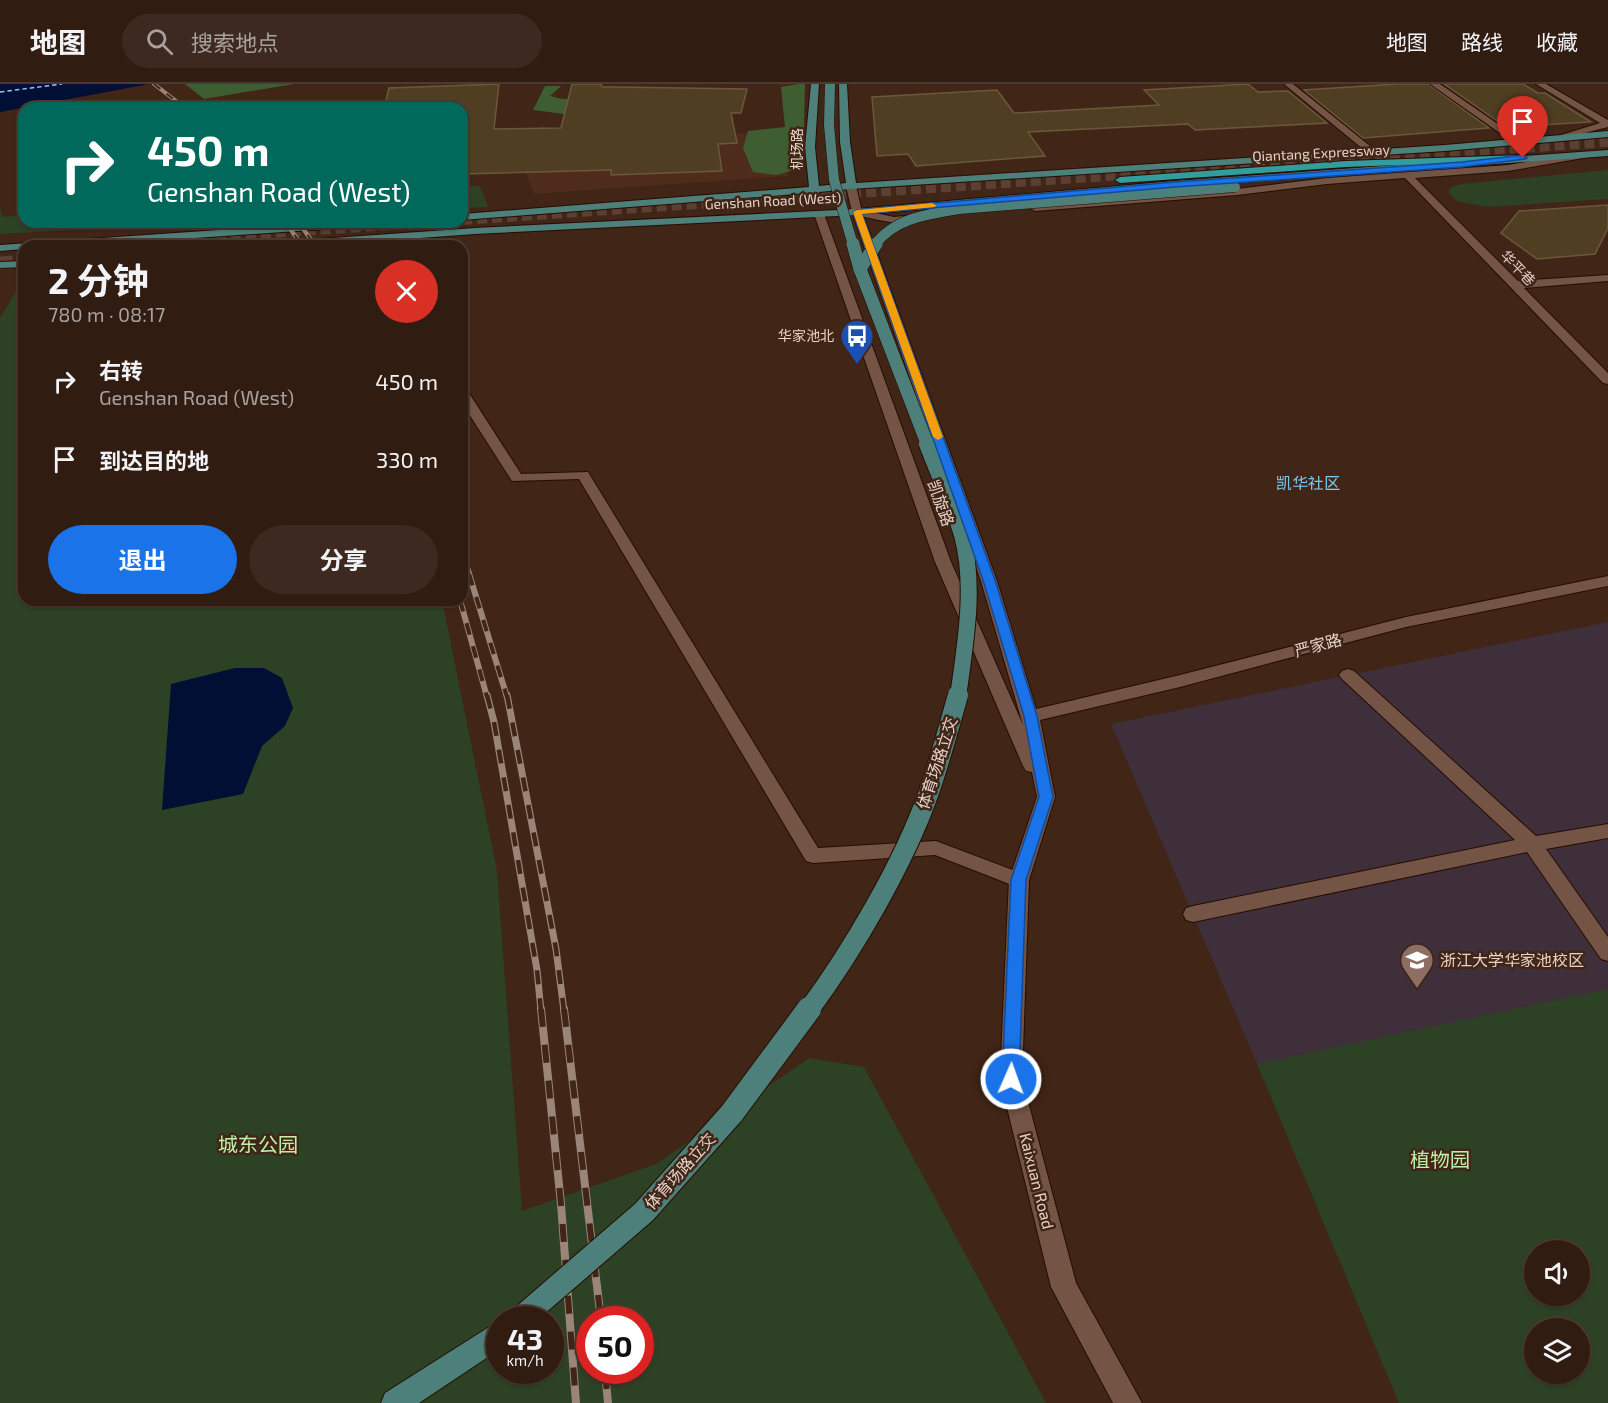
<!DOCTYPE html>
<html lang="zh">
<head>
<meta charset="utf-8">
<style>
  body { margin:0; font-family:"Exo 2","Noto Sans SC",sans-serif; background:#3d291f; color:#f1f3f6; height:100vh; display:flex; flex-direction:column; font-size:22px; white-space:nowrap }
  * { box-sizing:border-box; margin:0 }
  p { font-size:20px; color:#a8a19f }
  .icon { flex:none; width:33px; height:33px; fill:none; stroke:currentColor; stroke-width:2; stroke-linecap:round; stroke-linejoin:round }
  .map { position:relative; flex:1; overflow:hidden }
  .drawer { position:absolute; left:18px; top:156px; width:450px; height:366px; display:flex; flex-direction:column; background:#311c11; border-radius:18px; box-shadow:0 2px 4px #0004,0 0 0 2px #4c3a31 }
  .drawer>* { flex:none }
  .top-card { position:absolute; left:18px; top:18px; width:450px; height:126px; border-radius:18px; box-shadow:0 2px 4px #0004,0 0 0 2px #4c3a31; background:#00695c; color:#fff; overflow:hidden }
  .buttons { position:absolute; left:1524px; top:1156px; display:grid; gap:12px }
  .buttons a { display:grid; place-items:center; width:66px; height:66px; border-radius:50%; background:#311c11; box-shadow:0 2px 4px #0004,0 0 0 2px #4c3a31; font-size:30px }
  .speed { position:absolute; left:486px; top:1222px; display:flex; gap:12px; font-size:30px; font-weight:700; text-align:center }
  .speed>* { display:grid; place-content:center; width:78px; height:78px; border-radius:50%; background:#311c11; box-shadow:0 2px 4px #0004,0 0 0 2px #4c3a31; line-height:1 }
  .speed small { font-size:15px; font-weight:400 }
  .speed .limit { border:9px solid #d22; background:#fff; color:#111 }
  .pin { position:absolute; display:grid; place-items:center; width:51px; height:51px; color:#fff; margin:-62px -26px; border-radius:50% 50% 50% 0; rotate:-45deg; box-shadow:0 0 6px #0007 }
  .pin .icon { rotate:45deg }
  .me { position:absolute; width:66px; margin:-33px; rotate:2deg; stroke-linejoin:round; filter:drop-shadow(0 0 4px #0008) }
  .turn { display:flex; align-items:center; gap:21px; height:126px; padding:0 30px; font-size:27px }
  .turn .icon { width:78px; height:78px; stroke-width:2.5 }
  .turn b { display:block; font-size:42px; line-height:51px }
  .round { display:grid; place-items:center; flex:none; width:63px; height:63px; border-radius:32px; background:#3d291f }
  .summary { display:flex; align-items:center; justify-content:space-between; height:102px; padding:0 30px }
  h1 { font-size:36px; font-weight:700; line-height:45px }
  .button { display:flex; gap:12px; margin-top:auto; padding:12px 30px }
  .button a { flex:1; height:69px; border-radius:36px; background:#1a73e8; color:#fff; font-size:24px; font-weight:700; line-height:69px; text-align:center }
  .button a+a { background:#3d291f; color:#f1f3f6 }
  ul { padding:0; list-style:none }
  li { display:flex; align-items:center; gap:18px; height:78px; padding:0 30px }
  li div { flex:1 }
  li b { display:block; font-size:22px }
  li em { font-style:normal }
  header { display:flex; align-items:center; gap:36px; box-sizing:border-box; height:84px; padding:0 30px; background:#311c11; border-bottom:2px solid #4c3a31 }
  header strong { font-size:28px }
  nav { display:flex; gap:33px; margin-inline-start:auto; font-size:21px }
  .search { width:420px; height:54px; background:#3d291f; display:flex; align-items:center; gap:15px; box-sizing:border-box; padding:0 21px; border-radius:33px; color:#a8a19f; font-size:22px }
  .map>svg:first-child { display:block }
  .built { fill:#4e2b1a }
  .education { fill:#3f2f3a; fill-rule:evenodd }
  .green { fill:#2d4125; fill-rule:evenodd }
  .forest { fill:#3e5d31 }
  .water { fill:#010f35 }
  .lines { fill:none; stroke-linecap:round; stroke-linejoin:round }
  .ferry { stroke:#a1bff7; stroke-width:1.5; stroke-dasharray:4.5 3; stroke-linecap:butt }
  .building { fill:#503e23; stroke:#6b583c; stroke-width:1.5 }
  .highway-tunnel-far1 { stroke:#5a3f32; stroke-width:10; stroke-dasharray:10 5; stroke-linecap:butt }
  .highway-tunnel { stroke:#5a3f32; stroke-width:13; stroke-dasharray:13 6; stroke-linecap:butt }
  .street-casing { stroke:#260d02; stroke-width:2 }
  .secondary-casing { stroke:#260d02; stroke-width:2 }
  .primary-casing { stroke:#260d02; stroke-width:2 }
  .highway-casing { stroke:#260d02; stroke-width:2 }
  .street { fill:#745445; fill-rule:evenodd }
  .secondary { fill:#745445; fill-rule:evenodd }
  .primary { fill:#4d807a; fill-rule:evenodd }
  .highway { fill:#339d9d; fill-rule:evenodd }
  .rail-far4-casing { stroke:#9b8478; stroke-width:4 }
  .rail-far3-casing { stroke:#9b8478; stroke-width:4.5 }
  .rail-far2-casing { stroke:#9b8478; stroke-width:6 }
  .rail-far1-casing { stroke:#9b8478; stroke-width:7 }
  .rail-casing { stroke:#9b8478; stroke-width:8 }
  .rail-far4 { stroke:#412517; stroke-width:2; stroke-dasharray:8; stroke-linecap:butt }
  .rail-far3 { stroke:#412517; stroke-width:3; stroke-dasharray:9; stroke-linecap:butt }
  .rail-far2 { stroke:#412517; stroke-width:4; stroke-dasharray:12; stroke-linecap:butt }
  .rail-far1 { stroke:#412517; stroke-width:4.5; stroke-dasharray:14; stroke-linecap:butt }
  .rail { stroke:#412517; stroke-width:6; stroke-dasharray:18; stroke-linecap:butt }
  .primary-bridge-far4-casing { stroke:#260d02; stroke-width:11; stroke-linecap:butt }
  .primary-bridge-far3-casing { stroke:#260d02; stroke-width:14; stroke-linecap:butt }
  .primary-bridge-far2-casing { stroke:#260d02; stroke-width:18; stroke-linecap:butt }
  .primary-bridge-far1-casing { stroke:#260d02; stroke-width:22; stroke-linecap:butt }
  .primary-bridge-casing { stroke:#260d02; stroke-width:26; stroke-linecap:butt }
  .primary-bridge-far4 { stroke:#4d807a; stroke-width:10 }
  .primary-bridge-far3 { stroke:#4d807a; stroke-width:13 }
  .primary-bridge-far2 { stroke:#4d807a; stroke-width:16 }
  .primary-bridge-far1 { stroke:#4d807a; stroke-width:20 }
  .primary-bridge { stroke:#4d807a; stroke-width:24 }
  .route { fill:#1a73e8; stroke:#114b97; stroke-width:1.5 }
  .slow { fill:#f59e0b }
  .labels { text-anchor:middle; stroke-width:5; stroke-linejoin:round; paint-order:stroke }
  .far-street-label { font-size:14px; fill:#e5d2c9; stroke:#412517 }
  .far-poi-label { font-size:14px; fill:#e5d2c9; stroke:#412517; text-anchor:end }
  .far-quarter-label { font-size:16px; fill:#78ccf5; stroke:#412517 }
  .street-label { font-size:16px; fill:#e5d2c9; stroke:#412517 }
  .poi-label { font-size:16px; fill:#e5d2c9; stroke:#412517; text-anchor:start }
  .near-park-label { font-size:20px; fill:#bdf0a9; stroke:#412517 }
</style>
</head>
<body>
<header>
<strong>地图</strong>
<div class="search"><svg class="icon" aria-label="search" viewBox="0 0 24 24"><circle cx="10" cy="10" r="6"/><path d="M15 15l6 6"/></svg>搜索地点</div>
<nav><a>地图</a><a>路线</a><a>收藏</a></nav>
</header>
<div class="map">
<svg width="1608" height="1319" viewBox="0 0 1608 1319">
  <rect width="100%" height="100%" fill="#412517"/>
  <path class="built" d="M546,43L557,56L776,48L789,92L534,110L525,87L462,90V51Z"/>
  <path class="education" d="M1608,538V1319H1403L1111,640ZM1534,1167H1580V1212H1534ZM1534,1245H1580V1290H1534Z"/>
  <g class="green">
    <path d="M1608,86V115L1486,123L1457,117L1448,108L1451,103L1461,100Z"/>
    <path d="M480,102L488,123L462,124V103Z"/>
    <path d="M0,123L3,133L24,130V138H217L0,150Z"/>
    <path d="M24,194V516H442L497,787L522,1127L656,1080L809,974L864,983L1046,1319H0V234ZM500,1236H550V1287H500ZM590,1236H640V1287H590Z"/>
    <path d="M1608,905V1319H1399L1257,980ZM1534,1167H1580V1212H1534ZM1534,1245H1580V1290H1534Z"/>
  </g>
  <g class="forest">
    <path d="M185,0H294L204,15Z"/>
    <path d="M798,0H805L803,83L777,91L753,88L743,64L748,47L785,43L781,3Z"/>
    <path d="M545,2H561L550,12L562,15H610L564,30L533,26Z"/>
  </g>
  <g class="water">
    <path d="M0,0H149L0,28Z"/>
    <path d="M235,584H264L282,594L293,624L285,642L262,662L243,710L162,726L171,600Z"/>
  </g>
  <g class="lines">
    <path class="ferry" d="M0,8L62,0"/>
  </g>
  <g class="building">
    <path d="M499,0L494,45L561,44L572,0H601L602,3H615L747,5L741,29H731L737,59L718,60L722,87L611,91V86L462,90V24H384L389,4Z"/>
    <path d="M1248,0L1258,8L1288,7L1327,39L1195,46L1188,40L1028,48L1045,72L916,82L908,70L877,72L872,13L997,6L1014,29L1159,21L1144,6Z"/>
    <path d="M1397,0H1428L1489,44L1363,54L1304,6Z"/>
    <path d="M1444,0H1523L1538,9H1545L1591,38L1506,43Z"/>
    <path d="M1608,121V144L1595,170L1537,175L1501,149L1519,127Z"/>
  </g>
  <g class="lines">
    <g class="highway-tunnel-far1">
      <path d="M462,136L1608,58"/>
      <path d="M96,161L434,138"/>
      <path d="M248,161L282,159"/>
    </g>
    <g class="highway-tunnel">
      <path d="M83,162L118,160"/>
      <path d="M233,162L272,160"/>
      <path d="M0,179L24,177"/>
    </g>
    <defs>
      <g id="street">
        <path d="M1284,0H1293L1375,66V70H1369Z"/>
        <path d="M1430,0H1440L1508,47L1500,49Z"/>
        <path d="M1536,0H1546L1608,36V43L1561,55V51L1600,39Z"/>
        <path d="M1586,68L1589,69V73L1508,87L1415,94L1518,197L1608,191V197L1524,204L1608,289V300L1603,299L1405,94L1327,100L1237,111L1035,127L1030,124L1035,121L1237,105L1327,94L1508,81Z"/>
        <path d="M857,125L894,133L924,130L929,133C912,146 873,135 853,130V126Z"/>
        <path d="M462,305L467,306L521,390L588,388L818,764L936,757L1026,791L1029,796L1026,801L1019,804L1012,801L935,771L813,779L806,777L579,395L512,397L462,319Z"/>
        <path d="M1348,585L1354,587L1536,752L1608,740V754L1546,765L1608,853V877L1601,875L1527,768L1193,838L1186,836L1183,830L1186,824L1193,822L1515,756L1342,595L1339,591L1342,587Z"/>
      </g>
      <path id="secondary" d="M851,99L856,102L862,128L997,497L1036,625L1180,591L1406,533L1608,492V502L1406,543L1180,603L1040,636L1055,713L1029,796L1022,995L1076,1199L1142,1319H1113L1051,1203L1000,995L1009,796L1037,713L1032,688L1026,687L1023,682L935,478L814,130L819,127L824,130L951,478L1023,641L981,497L852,128L846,102Z"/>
      <g id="primary">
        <path d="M811,0H819L815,63L819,102L846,99L840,58L839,0H847L850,58L856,99L1445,61L1608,47V53L1445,67L851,105L819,108L820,117L815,120L810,117L809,109L462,136V130L809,103L805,63Z"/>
        <path d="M1608,66V72L1175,103L857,131L475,150L309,162H256L262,159L475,144L857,125L1175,97Z"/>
        <path d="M335,138H388L383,141L80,162H24V165L0,167V161Z"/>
        <path d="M24,177V183L0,184V178Z"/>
        <path d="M500,1236V1265L419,1319H381L385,1309Z"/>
      </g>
      <path id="highway" d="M1523,71L1526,72V76L1346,83L1120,99L1115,96L1120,93L1346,77Z"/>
    </defs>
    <use href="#street" class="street-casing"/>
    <use href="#secondary" class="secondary-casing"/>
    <use href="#primary" class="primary-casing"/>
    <use href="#highway" class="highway-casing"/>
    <use href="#street" class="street"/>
    <use href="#secondary" class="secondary"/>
    <use href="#primary" class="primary"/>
    <use href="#highway" class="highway"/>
    <defs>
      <g id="rail-far4">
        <path d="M154,0L185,24"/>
        <path d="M285,138L302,161"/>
        <path d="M298,138L315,161"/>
      </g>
      <g id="rail-far3">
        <path d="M301,160L303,162"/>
        <path d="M314,160L316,162"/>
      </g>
      <g id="rail-far2">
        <path d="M462,467L507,613"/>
        <path d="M460,516L487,613"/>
      </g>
      <g id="rail-far1">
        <path d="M487,611L494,638L537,886L541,927"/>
        <path d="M507,611L556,865L564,927"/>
      </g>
      <g id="rail">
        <path d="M541,925L561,1120L576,1319"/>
        <path d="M564,925L601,1236"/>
        <path d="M605,1287L608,1319"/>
      </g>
    </defs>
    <use href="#rail-far4" class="rail-far4-casing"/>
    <use href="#rail-far3" class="rail-far3-casing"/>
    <use href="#rail-far2" class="rail-far2-casing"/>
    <use href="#rail-far1" class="rail-far1-casing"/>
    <use href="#rail" class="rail-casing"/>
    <use href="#rail-far4" class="rail-far4"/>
    <use href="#rail-far3" class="rail-far3"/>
    <use href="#rail-far2" class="rail-far2"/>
    <use href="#rail-far1" class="rail-far1"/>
    <use href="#rail" class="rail"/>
    <defs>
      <g id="primary-bridge-far4">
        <path d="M830,0L829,41L834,96L853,161"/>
        <path d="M875,161C894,134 929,130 959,125L1235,103"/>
      </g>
      <g id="primary-bridge-far3">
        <path d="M853,160L860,185L928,362"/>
        <path d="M860,185L876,160"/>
      </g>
      <path id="primary-bridge-far2" d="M927,360C938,390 953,420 962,451C976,502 965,561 958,613"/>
      <path id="primary-bridge-far1" d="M808,927C853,866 904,779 929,708C940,676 949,643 958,611"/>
      <path id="primary-bridge" d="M519,1236L644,1128L732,1029L809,925"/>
    </defs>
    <use href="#primary-bridge-far4" class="primary-bridge-far4-casing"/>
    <use href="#primary-bridge-far3" class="primary-bridge-far3-casing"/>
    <use href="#primary-bridge-far2" class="primary-bridge-far2-casing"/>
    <use href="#primary-bridge-far1" class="primary-bridge-far1-casing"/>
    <use href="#primary-bridge" class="primary-bridge-casing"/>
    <use href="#primary-bridge-far4" class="primary-bridge-far4"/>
    <use href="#primary-bridge-far3" class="primary-bridge-far3"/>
    <use href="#primary-bridge-far2" class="primary-bridge-far2"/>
    <use href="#primary-bridge-far1" class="primary-bridge-far1"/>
    <use href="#primary-bridge" class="primary-bridge"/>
  </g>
  <path class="route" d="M1523,71L1527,74L1525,75L1462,83L1175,103L862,130L995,496L1037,632L1053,713L1026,796L1019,995L1017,1000L1011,1002L1005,1000L1002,995L1011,796L1039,713L1024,632L983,496L853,128L857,126L1175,98L1462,78Z"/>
  <path class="slow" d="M932,119L936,121L935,123L862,130L943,353L938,356L933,353L853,128L857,126Z"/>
  <defs>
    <symbol id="bus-pin" viewBox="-11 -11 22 30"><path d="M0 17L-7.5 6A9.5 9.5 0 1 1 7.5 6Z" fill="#1a4fb4" stroke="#412517"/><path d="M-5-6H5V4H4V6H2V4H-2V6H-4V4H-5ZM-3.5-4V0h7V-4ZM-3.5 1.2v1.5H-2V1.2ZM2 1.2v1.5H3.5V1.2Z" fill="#fff"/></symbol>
    <symbol id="university-pin" viewBox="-11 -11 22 30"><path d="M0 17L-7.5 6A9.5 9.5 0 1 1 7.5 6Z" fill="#8d6e63" stroke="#412517"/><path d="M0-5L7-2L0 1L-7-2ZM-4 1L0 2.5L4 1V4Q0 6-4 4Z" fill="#fff"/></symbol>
  </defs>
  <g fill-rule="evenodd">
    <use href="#bus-pin" x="838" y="233" width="38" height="52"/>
    <use href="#university-pin" x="1398" y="857" width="38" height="52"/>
  </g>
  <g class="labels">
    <g class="far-street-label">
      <text transform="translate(797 65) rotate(-90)" y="5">机场路</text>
      <text transform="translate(1321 69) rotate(-3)" y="5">Qiantang Expressway</text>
      <text transform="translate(773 117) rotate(-3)" y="5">Genshan Road (West)</text>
      <text transform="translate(1518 184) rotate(46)" y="5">华平巷</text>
    </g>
    <g class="far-poi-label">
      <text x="834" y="257">华家池北</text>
    </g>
    <g class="far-quarter-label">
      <text x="1308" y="405">凯华社区</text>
    </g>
    <g class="street-label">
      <text transform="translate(941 419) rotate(70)" y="6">凯旋路</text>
      <text transform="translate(1318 561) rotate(-15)" y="6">严家路</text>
      <text transform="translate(937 679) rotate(-72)" y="6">体育场路立交</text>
      <text transform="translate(680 1087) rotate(-48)" y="6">体育场路立交</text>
      <text transform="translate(1037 1097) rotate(76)" y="6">Kaixuan Road</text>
    </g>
    <g class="poi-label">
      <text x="1440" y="882">浙江大学华家池校区</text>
    </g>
    <g class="near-park-label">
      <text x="258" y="1068">城东公园</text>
      <text x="1440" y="1083">植物园</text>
    </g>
  </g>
</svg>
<div class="buttons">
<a><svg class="icon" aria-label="sound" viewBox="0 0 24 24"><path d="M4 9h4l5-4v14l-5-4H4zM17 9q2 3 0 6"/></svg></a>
<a><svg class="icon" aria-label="layers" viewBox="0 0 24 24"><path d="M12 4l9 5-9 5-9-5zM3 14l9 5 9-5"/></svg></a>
</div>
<div class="speed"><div>43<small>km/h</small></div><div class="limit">50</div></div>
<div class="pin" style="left:1523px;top:74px;background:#d93025"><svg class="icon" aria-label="arrive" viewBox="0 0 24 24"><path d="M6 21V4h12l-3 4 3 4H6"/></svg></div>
<svg class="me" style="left:1011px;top:995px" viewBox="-20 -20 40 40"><circle r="17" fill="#1a73e8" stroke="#fff" stroke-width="3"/><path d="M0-11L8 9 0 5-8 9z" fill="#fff"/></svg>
<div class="top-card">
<div class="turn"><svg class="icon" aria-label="right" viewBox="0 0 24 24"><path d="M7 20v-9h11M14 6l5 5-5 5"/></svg><div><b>450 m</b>Genshan Road (West)</div></div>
</div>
<section class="drawer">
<div class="summary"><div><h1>2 分钟</h1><p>780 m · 08:17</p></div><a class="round" style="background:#d93025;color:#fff"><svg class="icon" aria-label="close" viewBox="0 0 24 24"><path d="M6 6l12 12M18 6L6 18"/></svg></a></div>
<ul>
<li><svg class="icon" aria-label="right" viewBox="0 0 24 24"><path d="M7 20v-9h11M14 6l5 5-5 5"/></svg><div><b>右转</b><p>Genshan Road (West)</p></div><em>450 m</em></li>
<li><svg class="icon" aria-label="arrive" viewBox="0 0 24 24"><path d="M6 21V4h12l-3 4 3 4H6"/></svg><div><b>到达目的地</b></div><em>330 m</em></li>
</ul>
<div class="button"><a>退出</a><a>分享</a></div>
</section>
</div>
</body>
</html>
